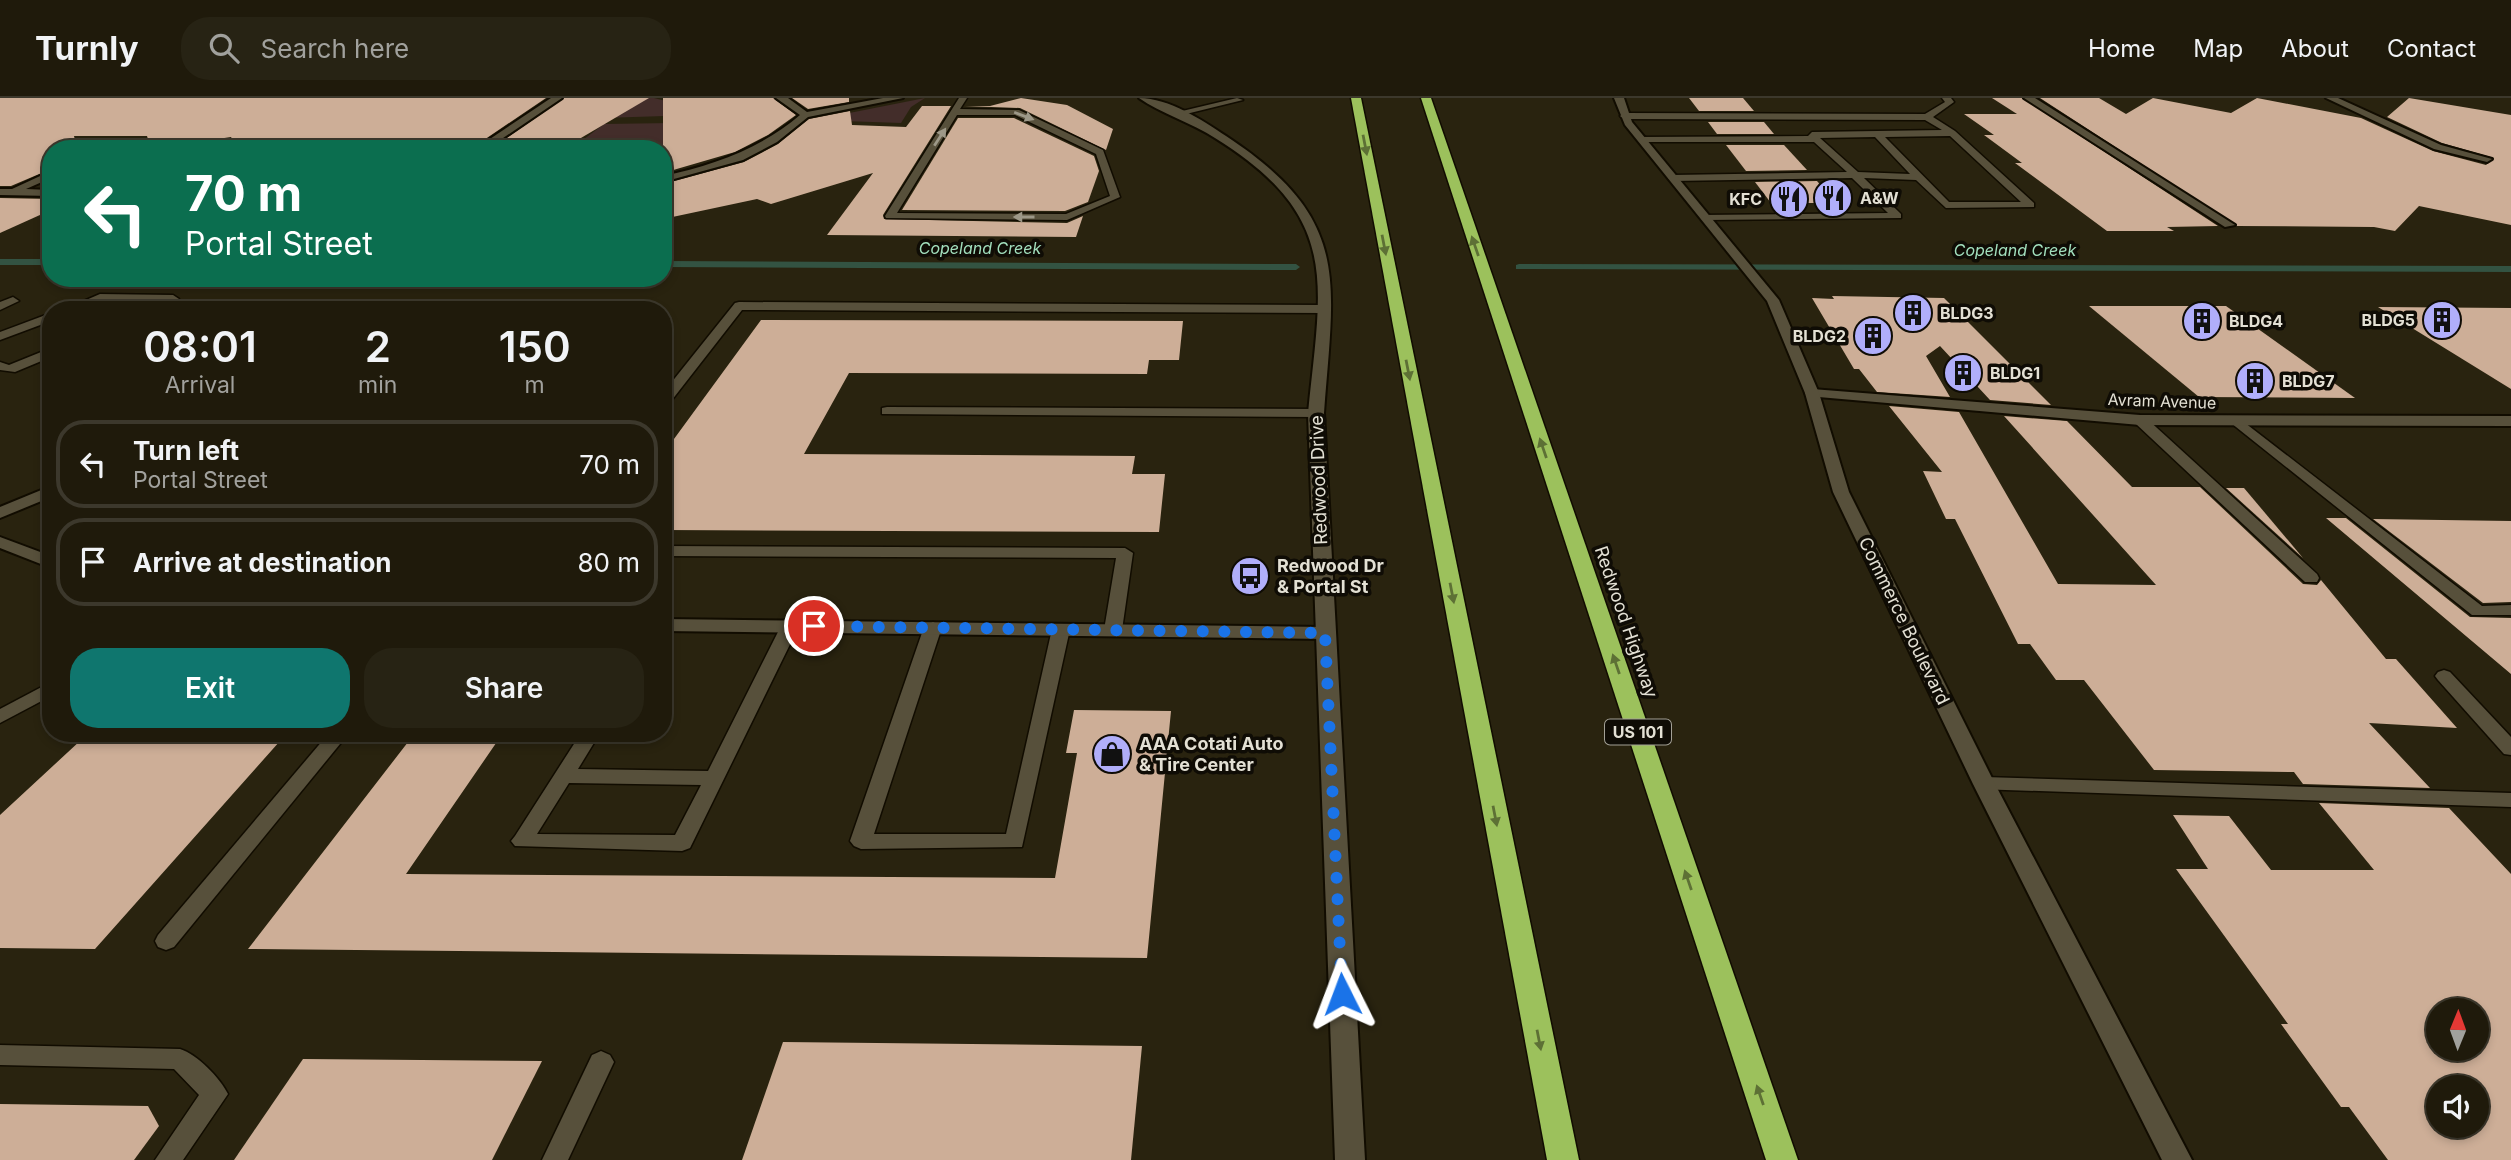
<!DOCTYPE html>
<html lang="en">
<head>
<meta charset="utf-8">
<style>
  body { margin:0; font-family:Inter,sans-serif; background:#272314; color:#f1f3f6; height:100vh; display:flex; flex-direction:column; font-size:26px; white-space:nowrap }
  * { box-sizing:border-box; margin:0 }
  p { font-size:23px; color:#a1a19d }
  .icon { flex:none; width:38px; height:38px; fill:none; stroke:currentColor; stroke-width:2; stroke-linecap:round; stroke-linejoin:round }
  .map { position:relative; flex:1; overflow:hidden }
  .drawer { position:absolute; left:42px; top:203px; width:630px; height:441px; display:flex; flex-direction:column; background:#1f1a0b; border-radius:28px; box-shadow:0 4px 10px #0003,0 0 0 2px #3c382c }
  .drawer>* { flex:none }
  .top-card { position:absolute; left:42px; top:42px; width:630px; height:147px; border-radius:28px; box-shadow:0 4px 10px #0003,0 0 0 2px #3c382c; background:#0b6e4f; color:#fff; overflow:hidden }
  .needle { width:46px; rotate:1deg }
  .controls { position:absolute; left:2426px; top:900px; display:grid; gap:14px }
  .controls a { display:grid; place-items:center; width:63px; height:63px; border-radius:50%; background:#1f1a0b; box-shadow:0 4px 10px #0003,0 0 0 2px #3c382c; font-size:35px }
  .pin { position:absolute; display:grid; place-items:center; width:60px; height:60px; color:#fff; margin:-30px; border:4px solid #fff; border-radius:50%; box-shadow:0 2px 7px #0007 }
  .me { position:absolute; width:77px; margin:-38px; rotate:357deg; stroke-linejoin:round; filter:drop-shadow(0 0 5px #0008) }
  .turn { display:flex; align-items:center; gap:24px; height:147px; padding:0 28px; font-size:32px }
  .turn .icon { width:91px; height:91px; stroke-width:2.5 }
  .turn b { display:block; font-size:49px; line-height:60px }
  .eta { display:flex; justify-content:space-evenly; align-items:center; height:119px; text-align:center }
  .eta b { font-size:42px; font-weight:600; line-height:49px }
  .primary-button { display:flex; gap:14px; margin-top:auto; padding:14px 28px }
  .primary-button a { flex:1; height:80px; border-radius:28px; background:#0f766e; color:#fff; font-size:28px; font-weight:600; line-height:80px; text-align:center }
  .primary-button a+a { background:#272314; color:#f1f3f6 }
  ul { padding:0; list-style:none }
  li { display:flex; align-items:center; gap:21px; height:88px; margin:0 14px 10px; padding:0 14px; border:4px solid #3c382c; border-radius:28px }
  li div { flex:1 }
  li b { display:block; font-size:26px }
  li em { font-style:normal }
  header { display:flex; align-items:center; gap:42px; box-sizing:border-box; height:98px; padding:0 35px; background:#1f1a0b; border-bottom:2px solid #3c382c }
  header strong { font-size:33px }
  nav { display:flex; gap:38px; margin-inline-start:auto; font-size:24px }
  .search { width:490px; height:63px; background:#272314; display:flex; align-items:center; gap:18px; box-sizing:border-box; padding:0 24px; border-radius:28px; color:#a1a19d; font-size:26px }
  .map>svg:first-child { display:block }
  .green { fill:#432d2a }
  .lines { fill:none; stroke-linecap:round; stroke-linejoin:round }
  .stream { fill:#335342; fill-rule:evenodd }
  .building { fill:#cdae97; fill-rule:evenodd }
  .service-casing { stroke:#110c00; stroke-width:3 }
  .minor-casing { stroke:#110c00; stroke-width:4 }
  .tertiary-casing { stroke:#110c00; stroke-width:4 }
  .secondary-casing { stroke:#110c00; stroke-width:4 }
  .motorway-casing { stroke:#110c00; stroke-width:3 }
  .service { fill:#57503b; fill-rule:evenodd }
  .minor { fill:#57503b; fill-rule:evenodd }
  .tertiary { fill:#57503b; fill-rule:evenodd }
  .secondary { fill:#57503b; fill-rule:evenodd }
  .motorway { fill:#9cc15c; fill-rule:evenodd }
  .oneway { fill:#9d9888 }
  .oneway2 { fill:#5d7035 }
  .route { stroke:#1a73e8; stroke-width:12; stroke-dasharray:0 21.6 }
  .labels { text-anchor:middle; stroke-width:7; stroke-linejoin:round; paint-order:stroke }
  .far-poi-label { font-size:16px; font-weight:bold; fill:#e3e0d4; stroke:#0f0c05; text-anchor:start }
  .far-water-label { font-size:16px; font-style:italic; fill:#a2dfbd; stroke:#0f0c05 }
  .far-street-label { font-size:16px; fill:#e3e0d4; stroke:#0f0c05 }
  .shield { fill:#0f0c05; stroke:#a3a096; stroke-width:2 }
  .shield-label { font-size:16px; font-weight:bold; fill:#e3e0d4 }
  .street-label { font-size:18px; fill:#e3e0d4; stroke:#0f0c05 }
  .poi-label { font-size:18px; font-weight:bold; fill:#e3e0d4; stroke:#0f0c05; text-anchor:start }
</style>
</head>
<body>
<header>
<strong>Turnly</strong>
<div class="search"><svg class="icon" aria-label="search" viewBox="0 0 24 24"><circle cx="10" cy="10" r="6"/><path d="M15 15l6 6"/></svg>Search here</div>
<nav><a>Home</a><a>Map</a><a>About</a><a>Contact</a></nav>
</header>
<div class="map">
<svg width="2511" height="1062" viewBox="0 0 2511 1062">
  <rect width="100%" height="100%" fill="#29230f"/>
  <g class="green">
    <path d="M629,0H654L686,8L665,18L602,20Z"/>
    <path d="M925,0L911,9L901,25L814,22Z"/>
    <path d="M672,25L686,42L659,51H571L604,26Z"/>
  </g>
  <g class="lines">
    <g class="stream">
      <rect x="0" y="161" width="51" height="6"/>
      <path d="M663,163L1296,166L1300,169L1296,172L663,169Z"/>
      <path d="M1519,166L2511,168V174L1516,171V167Z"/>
    </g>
  </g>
  <g class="building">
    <path d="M0,0H546L481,44L471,43L461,51H238L231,39L151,51L147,38H74L77,51H51V71L11,88H0Z"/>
    <path d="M564,0H649L569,47L501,44Z"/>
    <path d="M663,0H773L796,17L768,37L735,54L663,75Z"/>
    <path d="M792,0H849V4L808,11Z"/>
    <path d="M1021,0L1067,7L1113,31L1106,52L1020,10L965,8H990Z"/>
    <path d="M1689,0H1743L1754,13H1699Z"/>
    <path d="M1992,0H2022L2218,128L2167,129L2174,133H2107L2015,65H2022L1984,37H1994L1964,16H2017Z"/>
    <path d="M2040,0H2099L2126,16L2153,0L2231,15L2257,0L2361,20L2433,53L2486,67L2494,60L2442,45L2387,19L2409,0L2511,17V127L2419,108L2395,133L2374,129L2237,128Z"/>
    <path d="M922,8H951L883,117L884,121L1067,125L1083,118L1076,139L827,137L873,75L771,106L757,101L663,121V86L744,64L778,46L809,21L850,13L852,27L906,29Z"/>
    <path d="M958,20H1014L1094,58L1099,73L1088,104L1065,113L902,112Z"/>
    <path d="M1708,24H1764L1774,36H1717Z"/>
    <path d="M1726,47H1784L1807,72L1746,73Z"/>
    <path d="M1817,83L1836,105H1771L1755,84Z"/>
    <path d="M0,100L51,101V112L0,135Z"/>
    <path d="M1832,198L1944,200L2051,307L1990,302L1940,248L1926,258L1950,299L1877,294L1859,271H1854L1812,200L1834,201Z"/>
    <path d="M2089,208H2226L2355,300L2199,299Z"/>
    <path d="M2378,209L2511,210V291Z"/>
    <path d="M761,222L1183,223L1179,262H1149L1147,276L849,275L804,356L1135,358L1132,376H1165L1159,434L663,432V356Z"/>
    <path d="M1889,308L1959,314L2058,486L2156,487L2004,318L2067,323L2132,389H2200L2303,486L2317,487L2321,482L2386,561H2396L2457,630L2369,625L2430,690L2303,686L2294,674L2154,672L2084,582H2056L2030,546H2018L1955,421H1946L1923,373L1942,374Z"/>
    <path d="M2226,390H2244L2303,460Z"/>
    <path d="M2326,420H2346L2470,519L2511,520V576Z"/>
    <path d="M2373,421L2511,423V504L2483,505Z"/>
    <path d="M1074,612L1171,613L1147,860L248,851L415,635H503L406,776L1055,780L1077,655H1066Z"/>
    <path d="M148,635H278L271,643H280L95,851L0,850V717L81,642H141Z"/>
    <path d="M2319,705L2449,710L2511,776V1062H2388L2349,1009H2341L2281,926H2288L2176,771H2208L2173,717L2229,718L2271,772H2374ZM2438,912H2476V950H2438ZM2438,989H2476V1027H2438Z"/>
    <path d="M783,944L1142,948L1131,1062H742Z"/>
    <path d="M303,961L542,963L492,1062H234Z"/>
    <path d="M0,1006L148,1008L159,1028L134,1062H0Z"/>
  </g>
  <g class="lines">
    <defs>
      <g id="service">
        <path d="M959,0H967L960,11L1019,12L1103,52L1120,99L1067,122L886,120L885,118ZM957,17H1015L1096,56L1110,98L1066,116L897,115Z"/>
        <path d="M1237,0L1243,2L1182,17L1178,14Z"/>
        <path d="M1942,0H1951L1954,4L1933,19L1955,33L2034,105V109L1946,110L1916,82L1864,80L1901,116V120L1705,122L1701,121V117L1888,115L1852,80L1673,83L1668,80L1673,77L1847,74L1814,44H1641L1638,39L1808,38L1812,34L1942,32L1925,22L1624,21L1620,18L1624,15L1925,16L1945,4ZM1950,38L2021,104H1949L1885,39ZM1875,39L1910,76L1858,74L1820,40Z"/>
        <path d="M100,196L173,197L179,201L163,212H148L159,204H101L80,212H63Z"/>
        <path d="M13,199L19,203L0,212V204Z"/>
        <path d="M425,203L429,204V210L407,212Z"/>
        <path d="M739,204L1323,207L1329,211L1323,215L742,212L668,307L663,308V295L735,205Z"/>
        <path d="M51,215V223L0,242V234Z"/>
        <path d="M51,250V259L15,274L0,272V264L9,267Z"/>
        <path d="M887,309L1316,311L1323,315L1316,319L882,316V310Z"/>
        <path d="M2140,318L2145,319L2317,476L2319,480L2317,484H2305L2135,325V319Z"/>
        <path d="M2236,318L2482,508L2511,507V517H2472L2231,325V319Z"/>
        <path d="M51,335V344H42V338Z"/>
        <path d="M663,448L1125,450L1133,455L1122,532L1113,537L1104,532L1116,460L663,458Z"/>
        <path d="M790,523L799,528L690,750L682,753L515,748L511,743L515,738L581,635H600L578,671L708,673L781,528ZM569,685L701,687L675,737L537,736Z"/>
        <path d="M933,524L942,529L874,736H1006L1052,531L1061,526L1070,531L1022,749L861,751L854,748L850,743L924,529Z"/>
        <path d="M2444,572L2450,574L2511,639V657L2504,656L2438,582L2435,578L2438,574Z"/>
        <path d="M51,584V598L0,625V611Z"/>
        <path d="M329,635H349L174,849L166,852L158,849L155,843L158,837Z"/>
        <path d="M1984,679L2511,695V709L1977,691L1974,686L1977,681Z"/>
        <path d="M0,947L180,951C197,956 220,980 228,996L183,1062H155L199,997L174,971L0,967Z"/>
        <path d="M601,953L610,957L614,964L568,1062H542L592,957Z"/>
      </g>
      <g id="minor">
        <path d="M551,0H562L487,51H475Z"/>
        <path d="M776,0H788L807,14L883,0H903L808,19L777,44L743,62L663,84V78C714,67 760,51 800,17Z"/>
        <path d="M2024,0H2035L2235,127L2225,129Z"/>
        <path d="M2326,0H2338L2441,47L2492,61L2487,64L2434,51Z"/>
        <path d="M51,73V80L26,91L51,92V98L0,97V91H12Z"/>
        <path d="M1812,291L2140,317L2511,318V328L2140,327L1807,298L1805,295Z"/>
        <path d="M51,388V399L0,420V409Z"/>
        <path d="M0,439L51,458V470L0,450Z"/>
        <path d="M663,521L1325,529L1335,535L1325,541L663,533Z"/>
      </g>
      <path id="tertiary" d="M1614,0H1624L1632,24L1779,202L1819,295L1849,394L1995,686L2192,1062H2162L1973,686L1833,394L1805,295L1767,203L1625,27Z"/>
      <path id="secondary" d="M1139,0C1169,0 1202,22 1226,38C1352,121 1334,180 1324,315L1365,1062H1335L1308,315C1321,184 1342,119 1215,40C1192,25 1160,15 1139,0Z"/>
      <g id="motorway">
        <path d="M1351,0H1361L1579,1062H1547Z"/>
        <path d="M1421,0H1431L1798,1062H1766Z"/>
      </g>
    </defs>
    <use href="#service" class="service-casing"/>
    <use href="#minor" class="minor-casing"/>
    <use href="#tertiary" class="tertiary-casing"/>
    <use href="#secondary" class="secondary-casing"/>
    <use href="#motorway" class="motorway-casing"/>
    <use href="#service" class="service"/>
    <use href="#minor" class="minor"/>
    <use href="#tertiary" class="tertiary"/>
    <use href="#secondary" class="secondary"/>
    <use href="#motorway" class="motorway"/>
  </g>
  <defs><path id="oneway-solid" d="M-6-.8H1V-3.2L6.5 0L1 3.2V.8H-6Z" transform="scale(1.75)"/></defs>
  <g class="oneway">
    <use href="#oneway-solid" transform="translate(1024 18) rotate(21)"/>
    <use href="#oneway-solid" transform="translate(940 39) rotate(-57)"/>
    <use href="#oneway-solid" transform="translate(1024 119) rotate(-180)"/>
  </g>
  <g class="oneway2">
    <use href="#oneway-solid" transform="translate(1365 47) rotate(79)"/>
    <use href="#oneway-solid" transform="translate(1384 147) rotate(79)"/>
    <use href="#oneway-solid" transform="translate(1475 148) rotate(-109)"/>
    <use href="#oneway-solid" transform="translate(1408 272) rotate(79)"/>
    <use href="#oneway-solid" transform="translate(1543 350) rotate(-109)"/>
    <use href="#oneway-solid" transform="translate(1452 495) rotate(79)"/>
    <use href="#oneway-solid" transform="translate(1616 566) rotate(-109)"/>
    <use href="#oneway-solid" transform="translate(1495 718) rotate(79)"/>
    <use href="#oneway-solid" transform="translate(1688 782) rotate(-109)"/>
    <use href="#oneway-solid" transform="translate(1539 942) rotate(79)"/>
    <use href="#oneway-solid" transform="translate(1760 997) rotate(-109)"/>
  </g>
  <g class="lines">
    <path class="route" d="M814,528L1325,535L1342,896"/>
  </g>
  <defs>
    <symbol id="restaurant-disc" viewBox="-11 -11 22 22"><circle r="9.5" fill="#b0aefa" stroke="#0f0c05"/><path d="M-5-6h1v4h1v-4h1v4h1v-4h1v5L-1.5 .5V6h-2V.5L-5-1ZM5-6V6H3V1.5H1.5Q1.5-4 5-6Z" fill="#111"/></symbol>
    <symbol id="building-disc" viewBox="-11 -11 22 22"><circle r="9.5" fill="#b0aefa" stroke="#0f0c05"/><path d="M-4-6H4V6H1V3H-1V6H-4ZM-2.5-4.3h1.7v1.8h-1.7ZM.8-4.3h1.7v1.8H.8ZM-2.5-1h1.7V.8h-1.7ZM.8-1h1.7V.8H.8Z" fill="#111"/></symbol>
    <symbol id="bus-disc" viewBox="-11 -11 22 22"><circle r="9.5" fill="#b0aefa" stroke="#0f0c05"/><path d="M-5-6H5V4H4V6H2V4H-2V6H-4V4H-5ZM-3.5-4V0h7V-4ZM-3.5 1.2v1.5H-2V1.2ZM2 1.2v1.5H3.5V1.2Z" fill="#111"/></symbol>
    <symbol id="shop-disc" viewBox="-11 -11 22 22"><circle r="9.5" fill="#b0aefa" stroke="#0f0c05"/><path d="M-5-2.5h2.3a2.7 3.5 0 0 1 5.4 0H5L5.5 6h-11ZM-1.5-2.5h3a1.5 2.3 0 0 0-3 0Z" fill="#111"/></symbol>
  </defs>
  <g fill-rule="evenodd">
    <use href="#restaurant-disc" x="1811" y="78" width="44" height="44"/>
    <use href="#restaurant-disc" x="1767" y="79" width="44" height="44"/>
    <use href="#building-disc" x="1891" y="193" width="44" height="44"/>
    <use href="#building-disc" x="2420" y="200" width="44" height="44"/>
    <use href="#building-disc" x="2180" y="201" width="44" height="44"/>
    <use href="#building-disc" x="1851" y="216" width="44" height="44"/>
    <use href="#building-disc" x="1941" y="253" width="44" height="44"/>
    <use href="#building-disc" x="2233" y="261" width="44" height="44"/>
    <use href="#bus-disc" x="1228" y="456" width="44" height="44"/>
    <use href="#shop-disc" x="1090" y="634" width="44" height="44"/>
  </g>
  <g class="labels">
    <g class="far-poi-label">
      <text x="1860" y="106">A&amp;W</text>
      <text x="1762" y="107" text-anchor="end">KFC</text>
      <text x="1940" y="221">BLDG3</text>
      <text x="2415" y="228" text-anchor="end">BLDG5</text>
      <text x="2229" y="229">BLDG4</text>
      <text x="1846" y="244" text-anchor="end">BLDG2</text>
      <text x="1990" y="281">BLDG1</text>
      <text x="2282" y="289">BLDG7</text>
    </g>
    <g class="far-water-label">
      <text x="980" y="156">Copeland Creek</text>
      <text x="2015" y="158">Copeland Creek</text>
    </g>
    <g class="far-street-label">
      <text transform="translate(2162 303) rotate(2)" y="6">Avram Avenue</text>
    </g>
    <rect class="shield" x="1605" y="621.5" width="66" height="25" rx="5"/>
    <g class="shield-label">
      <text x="1638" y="640">US 101</text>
    </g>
    <g class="street-label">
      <text transform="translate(1319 382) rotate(-92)" y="6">Redwood Drive</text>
      <text transform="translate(1904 523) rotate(64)" y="6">Commerce Boulevard</text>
      <text transform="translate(1626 524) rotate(71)" y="6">Redwood Highway</text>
    </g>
    <g class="poi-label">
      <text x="1277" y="474">Redwood Dr<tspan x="1277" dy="21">&amp; Portal St</tspan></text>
      <text x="1139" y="652">AAA Cotati Auto<tspan x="1139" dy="21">&amp; Tire Center</tspan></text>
    </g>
  </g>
</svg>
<div class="controls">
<a><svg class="needle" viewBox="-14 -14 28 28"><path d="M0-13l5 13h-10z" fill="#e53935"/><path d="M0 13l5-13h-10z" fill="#a1a19d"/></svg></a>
<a><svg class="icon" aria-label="sound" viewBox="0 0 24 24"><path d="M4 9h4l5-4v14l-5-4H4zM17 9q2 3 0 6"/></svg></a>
</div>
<div class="pin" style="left:814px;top:528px;background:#d93025"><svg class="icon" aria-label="arrive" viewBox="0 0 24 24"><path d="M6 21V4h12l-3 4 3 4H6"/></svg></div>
<svg class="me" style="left:1342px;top:896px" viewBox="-20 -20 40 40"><path d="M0-17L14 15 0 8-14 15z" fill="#1a73e8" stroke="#fff" stroke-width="4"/></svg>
<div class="top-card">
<div class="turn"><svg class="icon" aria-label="left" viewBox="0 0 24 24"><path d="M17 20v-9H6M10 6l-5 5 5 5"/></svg><div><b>70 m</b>Portal Street</div></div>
</div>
<section class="drawer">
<div class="eta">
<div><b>08:01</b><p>Arrival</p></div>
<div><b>2</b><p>min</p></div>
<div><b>150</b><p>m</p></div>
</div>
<ul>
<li><svg class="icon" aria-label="left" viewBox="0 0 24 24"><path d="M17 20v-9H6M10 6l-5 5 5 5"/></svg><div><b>Turn left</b><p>Portal Street</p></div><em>70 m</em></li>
<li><svg class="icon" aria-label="arrive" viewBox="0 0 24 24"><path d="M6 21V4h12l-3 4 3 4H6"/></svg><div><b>Arrive at destination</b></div><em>80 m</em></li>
</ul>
<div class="primary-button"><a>Exit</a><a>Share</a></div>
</section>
</div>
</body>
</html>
